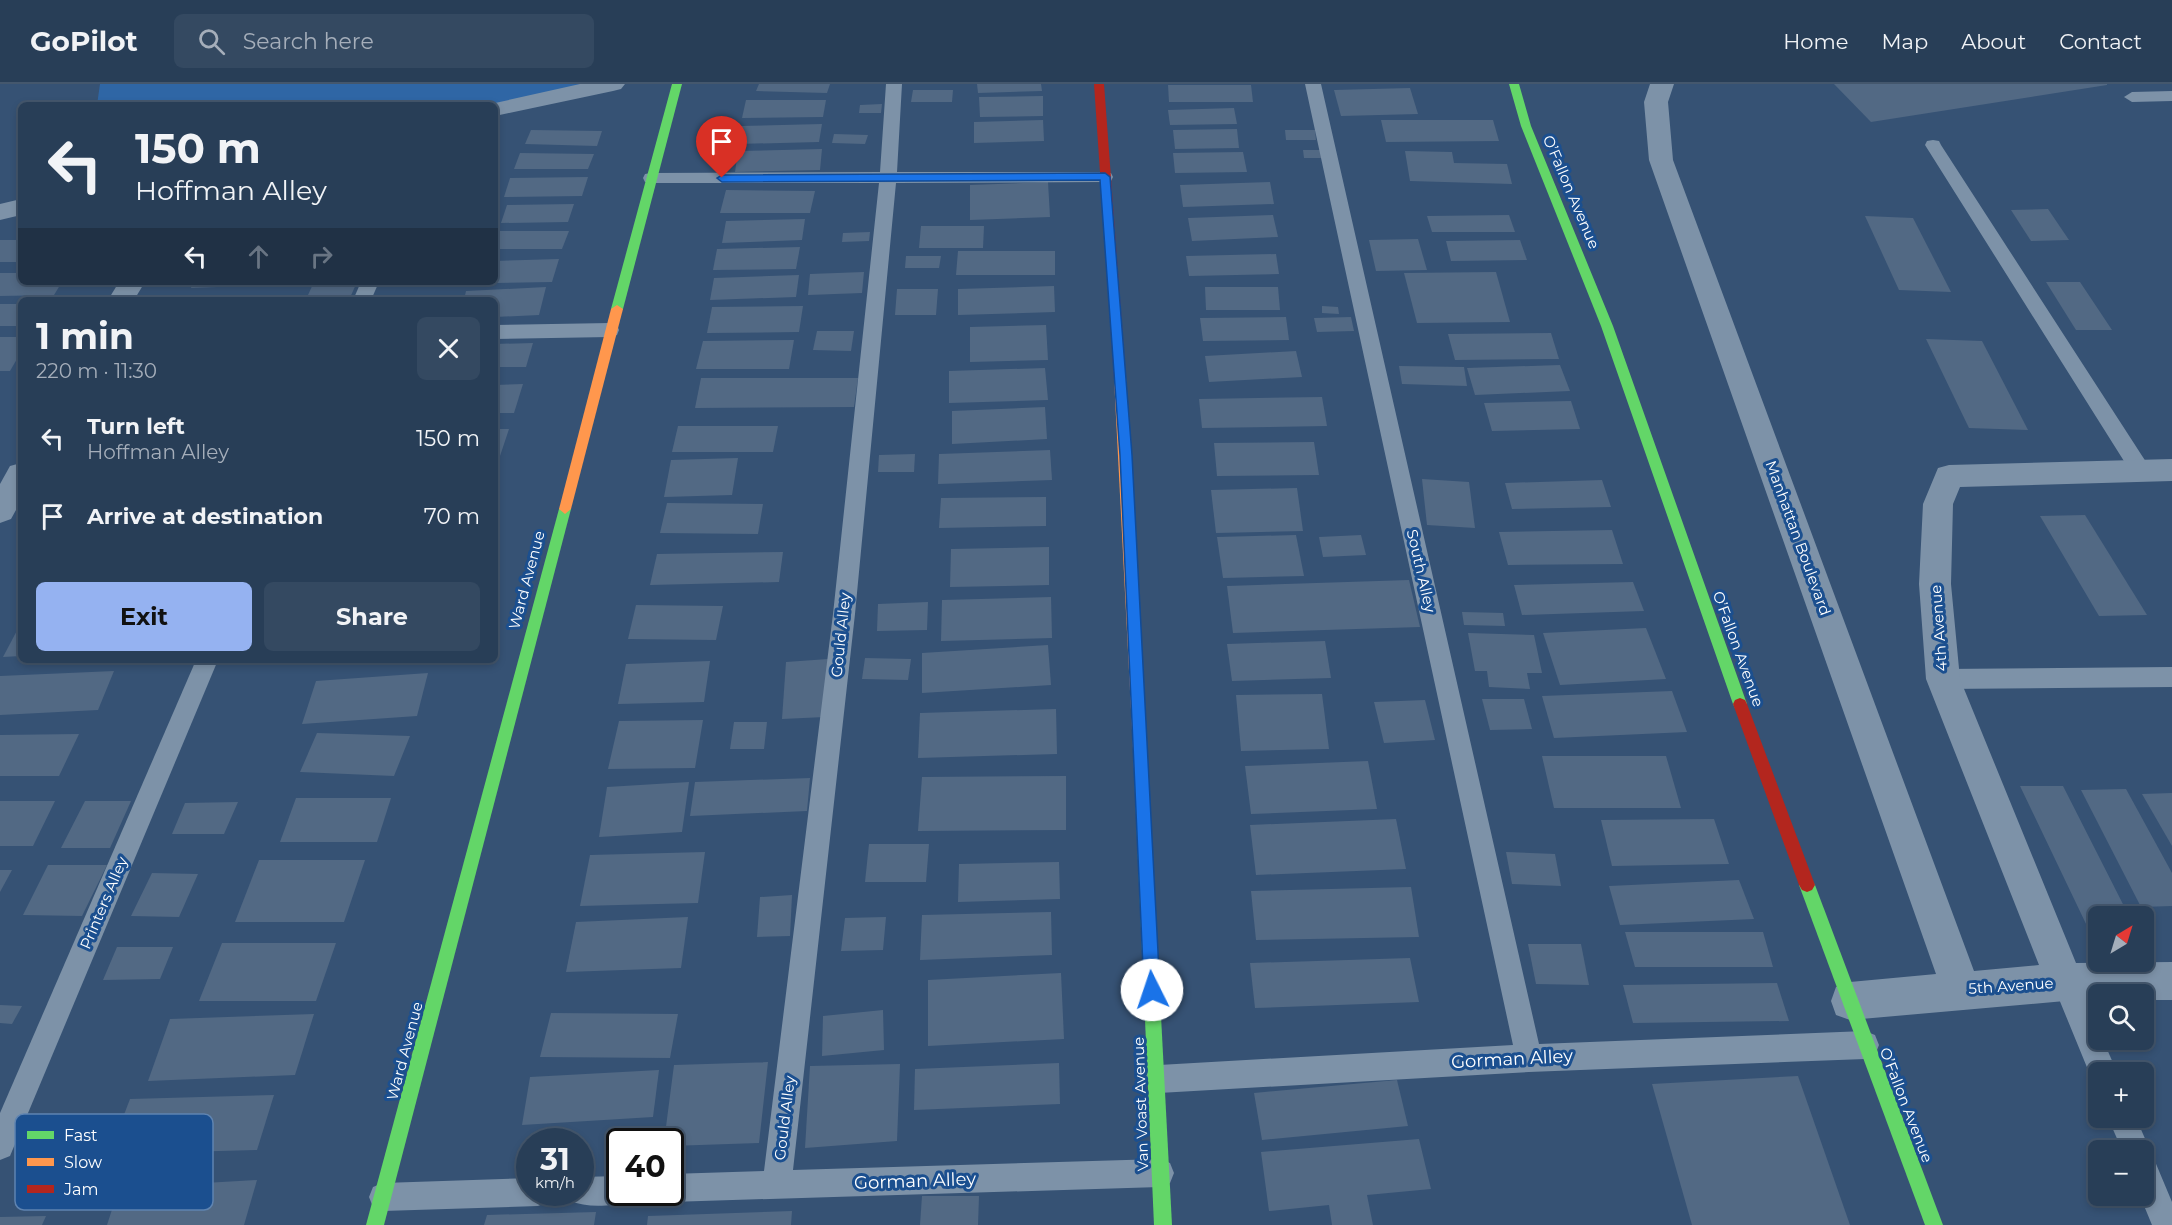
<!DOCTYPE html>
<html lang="en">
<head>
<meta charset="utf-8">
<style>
  body { margin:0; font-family:Montserrat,sans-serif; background:#344961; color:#f1f3f6; height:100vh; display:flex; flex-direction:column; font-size:22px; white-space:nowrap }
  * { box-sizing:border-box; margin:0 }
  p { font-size:20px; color:#a5aeba }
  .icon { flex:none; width:33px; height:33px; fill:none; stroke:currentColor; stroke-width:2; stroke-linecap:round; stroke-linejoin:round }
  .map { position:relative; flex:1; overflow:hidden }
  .sheet { position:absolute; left:18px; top:213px; width:480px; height:366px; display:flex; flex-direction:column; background:#283e57; border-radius:9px; box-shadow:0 3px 9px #0003,0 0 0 2px #44576d }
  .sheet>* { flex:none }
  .guide { position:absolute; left:18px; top:18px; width:480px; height:183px; border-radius:9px; box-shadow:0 3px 9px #0003,0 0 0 2px #44576d; background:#283e57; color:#f1f3f6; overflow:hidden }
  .needle { width:39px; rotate:38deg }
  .tools { position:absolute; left:2088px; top:822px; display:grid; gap:12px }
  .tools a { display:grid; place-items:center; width:66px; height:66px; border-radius:9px; background:#283e57; box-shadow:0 3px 9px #0003,0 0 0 2px #44576d; font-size:30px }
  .speed { position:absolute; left:516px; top:1044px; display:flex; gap:12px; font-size:30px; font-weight:700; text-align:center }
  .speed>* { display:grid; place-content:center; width:78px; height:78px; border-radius:50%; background:#283e57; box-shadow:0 3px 9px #0003,0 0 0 2px #44576d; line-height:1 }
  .speed small { font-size:15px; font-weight:400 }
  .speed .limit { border:3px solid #111; border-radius:9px; background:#fff; color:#111 }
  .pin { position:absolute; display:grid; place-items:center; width:51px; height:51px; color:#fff; margin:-62px -26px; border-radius:50% 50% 50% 0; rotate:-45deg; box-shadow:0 0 6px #0007 }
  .pin .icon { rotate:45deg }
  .me { position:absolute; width:66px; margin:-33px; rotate:356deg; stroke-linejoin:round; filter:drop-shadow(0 0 4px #0008) }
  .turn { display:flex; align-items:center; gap:21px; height:126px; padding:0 18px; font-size:27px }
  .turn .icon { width:78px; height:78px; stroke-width:2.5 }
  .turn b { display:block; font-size:42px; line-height:51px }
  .lanes { display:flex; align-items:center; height:57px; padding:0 18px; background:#0003; justify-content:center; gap:30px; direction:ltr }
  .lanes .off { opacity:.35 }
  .round { display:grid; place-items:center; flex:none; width:63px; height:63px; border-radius:9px; background:#344961 }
  .head { display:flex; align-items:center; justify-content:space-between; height:102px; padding:0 18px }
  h1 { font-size:36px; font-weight:700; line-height:45px }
  .cta { display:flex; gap:12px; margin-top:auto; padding:12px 18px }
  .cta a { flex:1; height:69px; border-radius:9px; background:#95b2f1; color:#111; font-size:24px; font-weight:700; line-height:69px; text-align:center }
  .cta a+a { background:#344961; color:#f1f3f6 }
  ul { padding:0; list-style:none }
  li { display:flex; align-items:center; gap:18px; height:78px; padding:0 18px }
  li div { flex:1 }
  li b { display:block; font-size:22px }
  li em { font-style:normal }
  header { display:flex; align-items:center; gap:36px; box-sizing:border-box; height:84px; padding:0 30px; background:#283e57; border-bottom:2px solid #44576d }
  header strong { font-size:28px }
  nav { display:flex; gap:33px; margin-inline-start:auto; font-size:21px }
  .search { width:420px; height:54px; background:#344961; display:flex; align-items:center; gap:15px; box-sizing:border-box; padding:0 21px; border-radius:9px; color:#a5aeba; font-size:22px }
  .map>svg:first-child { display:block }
  .green { fill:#2f66a5 }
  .building { fill:#526984 }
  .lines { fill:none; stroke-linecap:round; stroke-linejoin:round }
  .lane { fill:#7d92a8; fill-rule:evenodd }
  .street { fill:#7d92a8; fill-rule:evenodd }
  .fast { fill:#63d668; fill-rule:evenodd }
  .slow { fill:#ff974d; fill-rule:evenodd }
  .jam { fill:#b3261e; fill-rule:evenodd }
  .route { fill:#1a73e8; stroke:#114b97; stroke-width:1.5 }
  .labels { text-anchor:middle; stroke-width:6; stroke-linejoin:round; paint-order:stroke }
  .street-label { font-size:15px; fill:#fff; stroke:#1b4f8f }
  .near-street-label { font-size:18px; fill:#fff; stroke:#1b4f8f }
  .key { fill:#1b4f8f; stroke:#5f84b1; stroke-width:1.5 }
  .key-label { font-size:16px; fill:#fff }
</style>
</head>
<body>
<header>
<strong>GoPilot</strong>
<div class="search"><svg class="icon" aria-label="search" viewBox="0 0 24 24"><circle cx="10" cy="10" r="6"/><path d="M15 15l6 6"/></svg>Search here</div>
<nav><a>Home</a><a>Map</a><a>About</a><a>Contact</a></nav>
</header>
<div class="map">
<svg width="2172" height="1141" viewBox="0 0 2172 1141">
  <rect width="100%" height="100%" fill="#365274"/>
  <path class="green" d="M100,0H613L495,21H97Z"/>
  <g class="building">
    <path d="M759,0H830L827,9L756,7Z"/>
    <path d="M977,0H1041L1042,7L978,9Z"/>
    <path d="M1834,0H2107V1L1871,38Z"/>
    <path d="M1168,1H1251L1253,18H1169Z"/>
    <path d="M1410,4L1418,30L1341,32L1334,6Z"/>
    <path d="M913,6H953L952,18H911Z"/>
    <path d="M1043,12V32L980,33L979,13Z"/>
    <path d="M746,16H826L823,33L742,34Z"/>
    <path d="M882,20L881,29H859L860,21Z"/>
    <path d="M1234,24L1237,40L1170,41L1168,26Z"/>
    <path d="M1043,36L1044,57L974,59V38Z"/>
    <path d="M1381,36H1493L1499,57L1386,58Z"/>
    <path d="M822,40L819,58L737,60L740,42Z"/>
    <path d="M1237,45L1239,64L1175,65L1173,46Z"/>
    <path d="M531,46L602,47L597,62L525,60Z"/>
    <path d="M1285,46H1315L1316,56H1286Z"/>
    <path d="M834,50L868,51L865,60L832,59Z"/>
    <path d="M822,65L820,86L735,88L738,67Z"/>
    <path d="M1303,66H1321L1322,74H1304Z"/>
    <path d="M1405,67L1452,68L1454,79L1507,80L1512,100L1410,97Z"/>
    <path d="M1243,68L1247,88L1175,89L1173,69Z"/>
    <path d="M520,69L594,70L588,85H514Z"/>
    <path d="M588,93L582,112L504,113L510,94Z"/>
    <path d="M1048,98L1050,133L970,136V101Z"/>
    <path d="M1270,98L1274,120L1183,123L1180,101Z"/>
    <path d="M726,106L815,107L810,129H720Z"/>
    <path d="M574,120L568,138L501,139L507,121Z"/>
    <path d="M2048,125L2069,156L2031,157L2011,126Z"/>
    <path d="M1273,131L1278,153L1192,157L1188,134Z"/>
    <path d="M1509,131L1515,148H1432L1427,132Z"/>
    <path d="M1865,132L1913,134L1951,208L1899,206Z"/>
    <path d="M805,135L802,156L722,159L726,137Z"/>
    <path d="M921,142H984L983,164H919Z"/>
    <path d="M495,147H569L562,165H495Z"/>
    <path d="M870,148L869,157L842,158L843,149Z"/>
    <path d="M1418,155L1427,186L1376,187L1369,156Z"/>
    <rect x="0" y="156" width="21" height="22"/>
    <path d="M1520,156L1527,176L1451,177L1446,157Z"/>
    <path d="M800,163L796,185L713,186L717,165Z"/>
    <path d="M958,167H1055V191H956Z"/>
    <path d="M1276,170L1279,190L1189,192L1186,172Z"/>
    <path d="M906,172H941L939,184H905Z"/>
    <path d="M559,175L552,198L495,199V177Z"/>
    <path d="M864,188L862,209L808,211L810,190Z"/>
    <path d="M1496,188L1510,238L1417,239L1404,189Z"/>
    <path d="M0,189H21V198H62L54,211L0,212Z"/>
    <path d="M799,191L796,213L710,216L714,194Z"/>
    <path d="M193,198H299V200L191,204Z"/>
    <path d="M314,198H357L349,216H240L242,212L308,211Z"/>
    <path d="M2046,198H2080L2112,246H2076Z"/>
    <path d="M1054,202L1055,228L958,231V205Z"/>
    <path d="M546,203L539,231L495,233V216H464L466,207Z"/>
    <path d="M1205,203H1278L1280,226H1206Z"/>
    <path d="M897,205H938L936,231H895Z"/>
    <rect x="0" y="220" width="21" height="22"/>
    <path d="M803,222L799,248L707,249L712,223Z"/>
    <path d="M1322,222L1338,223L1339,230L1322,229Z"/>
    <path d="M1286,233L1289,256L1203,257L1200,234Z"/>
    <path d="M1351,233L1354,247L1317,248L1314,234Z"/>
    <path d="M1046,241L1048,276L970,278V243Z"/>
    <path d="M817,247H854L851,267L813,266Z"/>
    <path d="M1551,249L1559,275L1455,276L1448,250Z"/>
    <path d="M0,253H21V268L10,287H0Z"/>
    <path d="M1926,255L1982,257L2028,346L1969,344Z"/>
    <path d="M794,256L789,285H696L703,257Z"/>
    <path d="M533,259L526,283H495V260Z"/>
    <path d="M1296,267L1302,293L1209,298L1205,272Z"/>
    <path d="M1560,281L1570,307L1475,311L1467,284Z"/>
    <path d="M1399,282L1464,283L1467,302L1402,300Z"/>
    <path d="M1045,284L1048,316L949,319V287Z"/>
    <path d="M701,294H858L854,323L695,324Z"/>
    <path d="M523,300L514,329H495V301Z"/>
    <path d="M1322,313L1327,342L1202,344L1199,315Z"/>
    <path d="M1571,317L1580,345L1492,347L1484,319Z"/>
    <path d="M1045,323L1047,355L952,360V327Z"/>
    <path d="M678,342H778L773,368H672Z"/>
    <path d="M495,345H509L499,375H495Z"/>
    <path d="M1314,358L1319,391L1217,392L1214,359Z"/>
    <path d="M1050,366L1052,396L938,400L939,370Z"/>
    <path d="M915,370L914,388H878L879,371Z"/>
    <path d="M738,374L732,411L664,413L671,376Z"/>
    <path d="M1422,395L1469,398L1475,444L1427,441Z"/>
    <path d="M1602,396L1611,423L1512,425L1505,399Z"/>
    <path d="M1297,404L1303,447L1216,449L1211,406Z"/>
    <path d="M1046,413V442L939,444L941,414Z"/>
    <path d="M667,419L763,420L758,450L660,449Z"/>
    <path d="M2085,431L2147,531L2099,532L2040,432Z"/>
    <path d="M1612,446L1623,480L1508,481L1499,448Z"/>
    <path d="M1296,451L1304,492L1223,494L1217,453Z"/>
    <path d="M1361,451L1366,471L1323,473L1319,453Z"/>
    <path d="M1049,463V501L950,503L951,465Z"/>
    <path d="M783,468L779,498L650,501L657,470Z"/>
    <path d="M1409,496L1420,543L1233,549L1227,502Z"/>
    <path d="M1633,498L1644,527L1522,531L1514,501Z"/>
    <path d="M1051,513L1052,554L941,557L942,516Z"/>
    <path d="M928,518L927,546L877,547L878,520Z"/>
    <path d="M636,521L723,522L716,556L628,555Z"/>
    <path d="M1462,528L1503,529L1505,542L1464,541Z"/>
    <path d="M21,539V572L3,573Z"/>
    <path d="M1646,544L1666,595L1560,601L1543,549Z"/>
    <path d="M1468,549L1534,551L1542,589H1527L1530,605L1489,603L1487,587H1475Z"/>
    <path d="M1325,557L1331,594L1232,597L1227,560Z"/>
    <path d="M1048,561L1051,601L922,609V569Z"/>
    <path d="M865,574L911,575L908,596L862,595Z"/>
    <path d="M828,575L825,633L782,635L786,578Z"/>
    <path d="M710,577L704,618L618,620L626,580Z"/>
    <path d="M114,587L98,626L0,631V592Z"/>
    <path d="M428,589L417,632L302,640L316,597Z"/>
    <path d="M1672,607L1687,648L1554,654L1542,612Z"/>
    <path d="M1322,610L1329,665L1241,667L1236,611Z"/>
    <path d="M1482,615H1524L1532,645L1490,646Z"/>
    <path d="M1425,616L1435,656L1384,659L1374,618Z"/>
    <path d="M1056,625L1057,670L918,674L920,629Z"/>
    <path d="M703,636L695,684L608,685L619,637Z"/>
    <path d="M734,638H767L764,665H730Z"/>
    <path d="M317,649L410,652L394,692L300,688Z"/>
    <path d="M79,650L59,692H0V651Z"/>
    <path d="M1542,672H1666L1681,724H1554Z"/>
    <path d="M1368,677L1377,725L1251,730L1245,682Z"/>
    <path d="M1066,692V746L918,747L922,693Z"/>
    <path d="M810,694L807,727L690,732L695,698Z"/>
    <path d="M689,698L682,748L599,753L607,703Z"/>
    <path d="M2020,702H2063L2129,832H2098V842H2087Z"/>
    <path d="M2126,705L2172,789V822L2141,823L2081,706Z"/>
    <path d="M2172,709V762L2142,710Z"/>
    <path d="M296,714H391L377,758H280Z"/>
    <path d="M0,717H55L33,762H0Z"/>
    <path d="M85,717H131L110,764H61Z"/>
    <path d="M238,718L224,750H172L185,719Z"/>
    <path d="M1396,735L1406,785L1256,791L1250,741Z"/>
    <path d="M1714,735L1729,780L1612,782L1601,736Z"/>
    <path d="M869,760H929L926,798H865Z"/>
    <path d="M705,768L698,819L580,822L590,771Z"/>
    <path d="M1506,768L1555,770L1561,802L1512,800Z"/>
    <path d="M259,776H365L344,838H235Z"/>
    <path d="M1059,778L1060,815L958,818L959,780Z"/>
    <path d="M48,781H107L82,832L23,831Z"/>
    <path d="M0,786H12L0,808Z"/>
    <path d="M152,789L198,790L179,833L131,832Z"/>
    <path d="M1739,796L1754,835L1620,841L1609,802Z"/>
    <path d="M1411,803L1419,853L1256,856L1251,807Z"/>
    <path d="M792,811L790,852L757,853L760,813Z"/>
    <path d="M1051,828L1052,871L920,876L922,831Z"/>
    <path d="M688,833L681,884L566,888L576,838Z"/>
    <path d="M886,833L883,866L841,867L845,834Z"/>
    <path d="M1625,848H1763L1773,883H1635Z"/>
    <path d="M222,859H336L316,917H199Z"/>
    <path d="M1528,860H1581L1589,901L1536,900Z"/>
    <path d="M117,863H173L160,895L103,896Z"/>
    <path d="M1410,874L1419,918L1255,924L1250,879Z"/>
    <path d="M1061,889L1064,955L928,962V896Z"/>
    <path d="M1777,899L1789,937L1633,939L1623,901Z"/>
    <path d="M0,921L22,922L12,940L0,939Z"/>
    <path d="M883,926L884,966L822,972L823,932Z"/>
    <path d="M551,929L678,930L670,974L540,973Z"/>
    <path d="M314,930L295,991L148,997L170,935Z"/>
    <path d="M768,978L759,1059L670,1062V1058H664L674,981Z"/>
    <path d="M1059,979L1060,1020L914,1026L915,985Z"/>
    <path d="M900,980L897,1057L805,1064L810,982Z"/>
    <path d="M659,986L653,1033L522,1041L530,993Z"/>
    <path d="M1798,992L1850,1141H1692L1652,1000Z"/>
    <path d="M1397,996L1408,1042L1262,1056L1254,1009Z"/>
    <path d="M274,1011L257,1066L109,1070L130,1015Z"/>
    <path d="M1419,1055L1431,1105L1367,1111L1373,1141H1332L1329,1121L1269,1127L1261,1068Z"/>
    <path d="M257,1096L244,1141H107L119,1104Z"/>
    <path d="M922,1112H979L978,1141H920Z"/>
    <path d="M792,1127L791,1141H647L648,1132Z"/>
    <path d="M596,1128L594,1141H484L487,1131Z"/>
    <path d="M46,1132L42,1141H0V1133Z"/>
  </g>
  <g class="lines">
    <g class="lane">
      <path d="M886,0H902L897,88H1105L1111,89L1113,93L1111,97L1105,98L896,99L855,530L793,1086L1160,1075L1170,1079L1174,1089L1170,1099L1160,1103L670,1118L660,1114L657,1108H670V1090L764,1087L833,530L879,99H651L645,98L643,94L645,90L651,89L880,88Z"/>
      <path d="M1305,0H1321L1539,960L1865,947L1875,951L1879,961L1875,971L1865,975L1529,988L1159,1009L1149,1005L1145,995L1149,985L1159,981L1513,961Z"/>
      <path d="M2172,7V17L2132,18L2124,13L2132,8Z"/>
      <path d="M1933,56L1939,57L1941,61L2148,381L2151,387L2148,393L2141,395L2134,393L1925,61L1927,57Z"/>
      <path d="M361,198H379L371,216H353Z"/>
      <path d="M610,239L617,241L619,246L617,251L610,253L495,255V241Z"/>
      <path d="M196,576H218L10,1072L0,1076V1029Z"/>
      <path d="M2172,583V603L1943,605L1935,602L1932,595L1935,588L1943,585Z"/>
      <path d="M2065,885L2074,889L2098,945V956H2103L2117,988H2098V1000L2093,998L2052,898L2056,889Z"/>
      <path d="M2108,1034H2136L2150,1066L2148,1072L2154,1075L2172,1118V1141H2152L2140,1112H2144V1066H2122Z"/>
      <path d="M620,1092V1108H633L630,1116C613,1123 587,1124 570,1117L566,1108H580V1093Z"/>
      <path d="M530,1094V1108H552L548,1118L538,1122L383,1127L373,1123L369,1113L373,1103L383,1099Z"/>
    </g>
    <g class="street">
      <path d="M580,0H625L621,5L613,7L495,32V21H486Z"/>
      <path d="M1650,0H1674L1668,18L1673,76L1974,887L2039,881L1926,595L1919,500L1923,420L1938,384L1949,381L2172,375V397L1960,403L1953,420L1951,500L1960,595L2076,879L2172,878V916H2144V910H2098V917H2065L1850,936L1836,931L1831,917L1836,903L1850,898L1936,890L1649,76L1644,18Z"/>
      <path d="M21,115V131L0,136V120Z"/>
      <path d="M119,198H145L134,216H108Z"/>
      <path d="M21,379V417L11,435L0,439V400L10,382Z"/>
    </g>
    <g class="fast">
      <path d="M672,0H682L623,225L617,229L611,225Z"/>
      <path d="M1509,0H1519L1531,42L1613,242L1747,620L1745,624L1740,626L1735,624L1733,620L1601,242L1521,42Z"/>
      <path d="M565,420L571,425L384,1141H366L559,425Z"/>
      <path d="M1141,679L1146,680L1148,685L1172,1141H1154L1134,685L1136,680Z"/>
      <path d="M1807,794L1812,796L1815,801L1943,1141H1925L1799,801L1802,796Z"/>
    </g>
    <g class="slow">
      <path d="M617,221L623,225L571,425L565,430L559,425L611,225Z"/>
      <path d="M1120,290L1126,294L1148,685L1146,690L1141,691L1136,690L1134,685L1114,294Z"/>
    </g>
    <g class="jam">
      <path d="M1094,0H1104L1126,294L1120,298L1114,294Z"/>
      <path d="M1740,614L1745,616L1747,620L1815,801L1812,806L1807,808L1802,806L1799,801L1733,620L1735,616Z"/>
    </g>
  </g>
  <path class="route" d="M1105,89L1110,93L1132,371L1160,906L1157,912L1152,914L1146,912L1144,906L1120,371L1100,96L722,98L717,94L722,91Z"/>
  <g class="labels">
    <g class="street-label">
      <text transform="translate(1571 108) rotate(67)" y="5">O’Fallon Avenue</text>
      <text transform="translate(1798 454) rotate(70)" y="5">Manhattan Boulevard</text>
      <text transform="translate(1421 487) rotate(77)" y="5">South Alley</text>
      <text transform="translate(527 496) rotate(-75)" y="5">Ward Avenue</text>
      <text transform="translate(1939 544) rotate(-94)" y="5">4th Avenue</text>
      <text transform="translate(841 551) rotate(-84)" y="5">Gould Alley</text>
      <text transform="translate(1738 565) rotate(70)" y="5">O’Fallon Avenue</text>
      <text transform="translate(104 819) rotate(-67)" y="5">Printers Alley</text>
      <text transform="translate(2011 902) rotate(-4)" y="5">5th Avenue</text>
      <text transform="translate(405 967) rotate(-75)" y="5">Ward Avenue</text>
      <text transform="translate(1141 1020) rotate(-92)" y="5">Van Voast Avenue</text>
      <text transform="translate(1906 1021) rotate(69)" y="5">O’Fallon Avenue</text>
      <text transform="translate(785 1034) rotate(-83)" y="5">Gould Alley</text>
    </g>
    <g class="near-street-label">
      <text transform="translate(1512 975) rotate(-3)" y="6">Gorman Alley</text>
      <text transform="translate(915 1097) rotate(-2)" y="6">Gorman Alley</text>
    </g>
  </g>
  <rect x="15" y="1030" width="198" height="96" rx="9" class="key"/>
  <rect x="27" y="1047" width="27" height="8" fill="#63d668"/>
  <rect x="27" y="1074" width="27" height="8" fill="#ff974d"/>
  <rect x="27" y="1101" width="27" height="8" fill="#b3261e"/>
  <g class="key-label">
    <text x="64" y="1057">Fast</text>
    <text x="64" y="1084">Slow</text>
    <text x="64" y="1111">Jam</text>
  </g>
</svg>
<div class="tools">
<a><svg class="needle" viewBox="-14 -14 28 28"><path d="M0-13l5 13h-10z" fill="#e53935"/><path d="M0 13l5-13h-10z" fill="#a5aeba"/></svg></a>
<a><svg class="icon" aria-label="search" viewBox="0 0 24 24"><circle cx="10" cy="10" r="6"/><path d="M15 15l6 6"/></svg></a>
<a>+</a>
<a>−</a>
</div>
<div class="speed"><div>31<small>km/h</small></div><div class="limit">40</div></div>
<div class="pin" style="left:722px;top:94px;background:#d93025"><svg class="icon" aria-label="arrive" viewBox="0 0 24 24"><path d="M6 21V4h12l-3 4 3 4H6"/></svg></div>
<svg class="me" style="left:1152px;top:906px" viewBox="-20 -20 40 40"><circle r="19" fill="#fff"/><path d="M0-13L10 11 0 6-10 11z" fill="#1a73e8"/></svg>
<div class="guide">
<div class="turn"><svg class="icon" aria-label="left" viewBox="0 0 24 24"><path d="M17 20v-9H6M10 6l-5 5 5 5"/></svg><div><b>150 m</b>Hoffman Alley</div></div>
<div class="lanes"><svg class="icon" aria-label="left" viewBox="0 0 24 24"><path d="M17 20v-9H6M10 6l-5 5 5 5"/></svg><svg class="icon off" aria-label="ahead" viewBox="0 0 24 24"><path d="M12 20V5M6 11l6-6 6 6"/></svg><svg class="icon off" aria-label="right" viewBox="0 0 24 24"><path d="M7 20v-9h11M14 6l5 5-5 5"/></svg></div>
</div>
<section class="sheet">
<div class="head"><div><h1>1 min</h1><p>220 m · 11:30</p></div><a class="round"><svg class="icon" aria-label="close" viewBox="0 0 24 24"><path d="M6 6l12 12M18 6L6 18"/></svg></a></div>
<ul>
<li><svg class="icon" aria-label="left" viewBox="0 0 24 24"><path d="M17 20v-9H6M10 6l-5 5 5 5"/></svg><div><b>Turn left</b><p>Hoffman Alley</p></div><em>150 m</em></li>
<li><svg class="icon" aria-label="arrive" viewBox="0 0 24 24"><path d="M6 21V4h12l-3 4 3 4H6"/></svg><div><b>Arrive at destination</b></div><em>70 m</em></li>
</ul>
<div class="cta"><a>Exit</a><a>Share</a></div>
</section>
</div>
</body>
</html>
